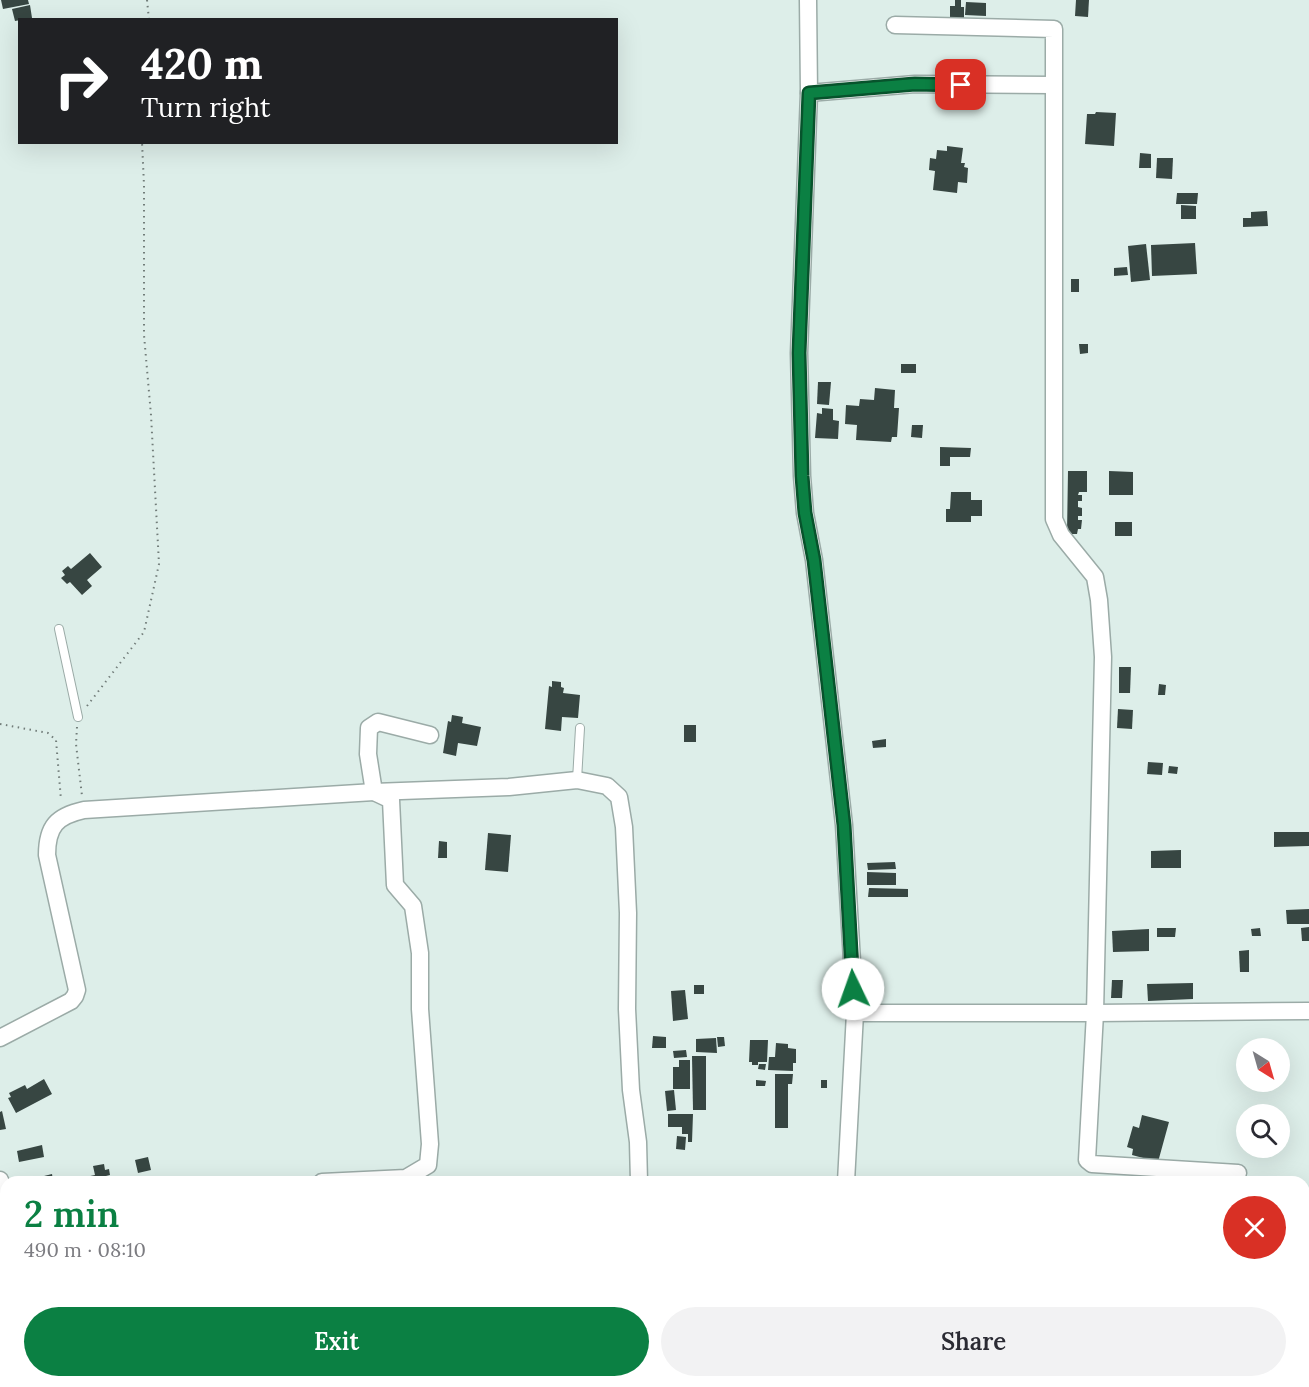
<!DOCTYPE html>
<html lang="en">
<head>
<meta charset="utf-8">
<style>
  body { margin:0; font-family:Lora,serif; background:#f2f2f3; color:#2b2b33; height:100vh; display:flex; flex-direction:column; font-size:22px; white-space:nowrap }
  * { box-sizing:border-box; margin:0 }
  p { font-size:20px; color:#7c7c81 }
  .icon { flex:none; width:33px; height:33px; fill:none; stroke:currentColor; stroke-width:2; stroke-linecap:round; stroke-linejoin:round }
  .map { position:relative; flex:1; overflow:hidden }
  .drawer { position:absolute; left:0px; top:1176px; width:1310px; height:212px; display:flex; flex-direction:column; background:#fff; border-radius:18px 18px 0 0; box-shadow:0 6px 24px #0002 }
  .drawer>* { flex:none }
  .banner { position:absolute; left:18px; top:18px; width:600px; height:126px; border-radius:0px; box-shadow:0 6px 24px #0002; background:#202124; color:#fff; overflow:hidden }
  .needle { width:39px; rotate:143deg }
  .tools { position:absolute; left:1236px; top:1038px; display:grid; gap:12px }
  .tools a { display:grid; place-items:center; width:54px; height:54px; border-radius:50%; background:#fff; box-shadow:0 6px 24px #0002; font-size:30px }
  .pin { position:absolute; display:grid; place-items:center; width:51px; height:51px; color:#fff; margin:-26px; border-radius:12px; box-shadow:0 3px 9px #0006 }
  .me { position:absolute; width:66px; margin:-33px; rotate:357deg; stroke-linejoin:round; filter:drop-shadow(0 0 4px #0008) }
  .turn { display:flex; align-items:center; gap:21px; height:126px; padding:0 24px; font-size:27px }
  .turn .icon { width:78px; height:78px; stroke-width:2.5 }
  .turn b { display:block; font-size:42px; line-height:51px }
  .round { display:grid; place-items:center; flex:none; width:63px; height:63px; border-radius:32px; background:#f2f2f3 }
  .head { display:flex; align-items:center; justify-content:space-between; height:102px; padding:0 24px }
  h1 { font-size:36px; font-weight:600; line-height:45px; color:#0b8043 }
  .primary-button { display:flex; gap:12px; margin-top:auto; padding:12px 24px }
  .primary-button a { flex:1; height:69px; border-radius:36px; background:#0b8043; color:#fff; font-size:24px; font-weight:600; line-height:69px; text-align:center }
  .primary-button a+a { background:#f2f2f3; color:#2b2b33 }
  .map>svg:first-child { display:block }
  .building { fill:#374642 }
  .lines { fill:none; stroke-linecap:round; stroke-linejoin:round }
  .service-casing { stroke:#9baba7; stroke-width:10 }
  .minor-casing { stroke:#9baba7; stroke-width:19 }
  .path { stroke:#717c79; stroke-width:2; stroke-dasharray:1.5 4.5; stroke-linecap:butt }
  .service { stroke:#fff; stroke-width:8 }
  .minor { stroke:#fff; stroke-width:16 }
  .route-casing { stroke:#07532c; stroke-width:15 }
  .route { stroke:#0b8043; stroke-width:10 }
</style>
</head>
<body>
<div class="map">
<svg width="1309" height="1387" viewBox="0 0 1309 1387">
  <rect width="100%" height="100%" fill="#ddeee9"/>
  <g class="building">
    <path d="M1,0H28L29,4L3,9Z"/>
    <path d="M955,0H961V7H964V18H950V6H955Z"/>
    <path d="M1076,0H1089L1088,17L1075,16Z"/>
    <path d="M966,2L986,3V16L965,15Z"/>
    <path d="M30,5L32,18L15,21L12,9Z"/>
    <path d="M1096,112L1116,113L1114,146L1085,144L1087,114H1095Z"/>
    <path d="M947,146L963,148L961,163H965L964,167L968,168L967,183L958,182L957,193L933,190L935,171L929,170L930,158L936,159L937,150L947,151Z"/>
    <path d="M1140,153L1151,154V168H1139Z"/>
    <path d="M1157,158H1173L1172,179L1156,178Z"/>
    <path d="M1177,193H1198L1197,204H1176Z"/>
    <path d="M1181,205L1196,206V219H1181Z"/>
    <path d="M1267,211L1268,226L1243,227V218H1251V212Z"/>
    <path d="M1195,243L1197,274L1152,276L1151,245Z"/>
    <path d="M1146,244L1150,280L1131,282L1128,246Z"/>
    <path d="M1127,267L1128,275L1114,276V268Z"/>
    <rect x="1071" y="279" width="8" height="13"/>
    <path d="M1079,344H1088V353L1080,354Z"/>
    <rect x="901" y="364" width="15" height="9"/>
    <path d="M818,382H831L829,405L817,404Z"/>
    <path d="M875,388L895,390L894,408H899L897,437H892L891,442L856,440L857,425L845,424L846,405L859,406L860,399L874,400Z"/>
    <path d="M822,408L833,409V420L839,421L838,439L815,438L817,413L822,414Z"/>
    <path d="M912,425H923L922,438L911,437Z"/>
    <path d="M940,447L971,448L970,457H950V466H940Z"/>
    <path d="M1068,471H1087V492H1079L1078,495H1082V501H1078V507L1082,508V516H1078V520H1082L1081,529H1078L1077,534H1067Z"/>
    <path d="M1109,471L1133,472V495H1109Z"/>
    <path d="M951,492H971V500H982V516H971V522H946V509H950Z"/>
    <rect x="1115" y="522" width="17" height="14"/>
    <path d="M90,553L102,567L87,580L92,586L82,595L70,582L67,584L61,578L65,575L62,571L68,566L71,569Z"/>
    <path d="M1119,667H1131L1130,693H1119Z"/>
    <path d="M552,681L561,682V687L564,688L563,693L580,695L578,718L562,717L561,731L545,729L549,686L552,687Z"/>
    <path d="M1159,684L1166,685L1165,695H1158Z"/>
    <path d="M1118,709L1133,710L1132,729L1117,728Z"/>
    <path d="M452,715L463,717L462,723L481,727L477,746L458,743L456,756L443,753L448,721L451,722Z"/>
    <rect x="684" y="725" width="12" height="17"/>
    <path d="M886,739V747L873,748L872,741Z"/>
    <path d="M1148,762L1163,763L1162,775L1147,774Z"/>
    <path d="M1169,766L1178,767L1177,774L1168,773Z"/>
    <path d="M1274,832H1309V846L1274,847Z"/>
    <path d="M488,833L511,835L508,872L485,870Z"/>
    <path d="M439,841L447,842V858H438Z"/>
    <path d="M1181,850V868H1151V851Z"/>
    <path d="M895,862L896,869L868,870L867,863Z"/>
    <path d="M867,872L896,873V885H867Z"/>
    <path d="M869,888L908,889V897H868Z"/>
    <path d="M1309,909V924H1287L1286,910Z"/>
    <path d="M1309,927V941H1302L1301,928Z"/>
    <path d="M1157,928H1176L1175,937H1157Z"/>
    <path d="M1260,928L1261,936H1252L1251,929Z"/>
    <path d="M1149,929V951L1113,952L1112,931Z"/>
    <path d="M1249,950V972H1240L1239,951Z"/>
    <path d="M1112,980H1123L1122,998H1111Z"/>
    <path d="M1193,983V999L1148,1001L1147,984Z"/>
    <rect x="694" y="985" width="10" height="9"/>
    <path d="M685,990L688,1019L673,1021L671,991Z"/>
    <path d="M653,1036L666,1037V1048H652Z"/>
    <path d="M717,1037H724L725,1046L718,1047Z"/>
    <path d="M716,1038L717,1053L696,1052V1039Z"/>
    <path d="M750,1040H768L767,1062H758V1065H752V1062H749Z"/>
    <path d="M776,1043L788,1044V1048L796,1049V1063H793V1071L768,1070L769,1057H775Z"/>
    <path d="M686,1050L687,1057L674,1058L673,1051Z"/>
    <path d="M692,1056H706V1110H693Z"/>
    <path d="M679,1060H690V1089H673V1067H679Z"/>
    <path d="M759,1064H766L765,1070L758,1069Z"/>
    <path d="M775,1074H793L792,1084H788V1128H775Z"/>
    <path d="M44,1079L52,1094L16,1113L8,1098L11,1097L9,1093L25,1085L27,1089Z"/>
    <path d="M756,1080L766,1081L765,1086H756Z"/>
    <rect x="821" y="1080" width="6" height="8"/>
    <path d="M674,1090L676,1110L667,1111L665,1091Z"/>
    <path d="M2,1111L6,1129L0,1130V1112Z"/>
    <path d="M668,1114H693L692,1142H688V1134H682V1127H668Z"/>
    <path d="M1142,1115L1169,1122L1158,1162L1132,1155L1133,1149L1127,1147L1133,1126L1139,1128Z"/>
    <path d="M677,1136L686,1137L685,1150L676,1149Z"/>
    <path d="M42,1145L44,1157L19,1162L17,1151Z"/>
    <path d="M148,1157L151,1170L138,1173L135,1160Z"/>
    <path d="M104,1164L105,1170L109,1169L110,1175L106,1176L107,1182H66V1181L95,1175L93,1166Z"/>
    <path d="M52,1174L53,1180L57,1179V1182H41L40,1177Z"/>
    <rect x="1246" y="1177" width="12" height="5"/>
    <path d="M753,1179L769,1180V1182H753Z"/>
    <path d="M1304,1195H1309V1213L1304,1212Z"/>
    <rect x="1304" y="1222" width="5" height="42"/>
    <path d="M6,1236V1264H5L0,1237Z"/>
    <rect x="925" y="1382" width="54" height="5"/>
  </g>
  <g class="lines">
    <defs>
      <g id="service">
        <path d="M59,629L78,717"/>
        <path d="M577,780L580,728"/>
        <path d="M1304,1332L1309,1333"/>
        <path d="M895,1382V1387"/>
        <path d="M1013,1382V1387"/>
      </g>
      <g id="minor">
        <path d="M808,0L809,93L799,353L802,476L805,513L814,560L844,825L855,1013L846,1182"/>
        <path d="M895,25L1054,29V519L1061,535L1095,577L1099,600L1103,657L1095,1013L1087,1160L1092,1164L1238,1173"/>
        <path d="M809,93L915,84L1053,85"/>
        <path d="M855,1013H1095L1309,1011"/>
        <path d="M0,1038L71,1001L75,996L77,990L47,855C47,826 57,816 84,810L374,792L509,787L577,780L607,786L619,797L624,827L628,913L627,1009L631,1090L638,1142L639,1182"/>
        <path d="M0,1180L6,1201"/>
        <path d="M322,1182L406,1178L428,1165L430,1144L420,1009V953L413,906L395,885L391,800L374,792L368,754L369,728L378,722L430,735"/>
        <path d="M166,1382V1387"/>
        <path d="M648,1382V1387"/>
        <path d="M1263,1382V1387"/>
        <path d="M841,1387V1382"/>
      </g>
    </defs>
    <use href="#service" class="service-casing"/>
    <use href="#minor" class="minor-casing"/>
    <g class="path">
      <path d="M147,0L149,20"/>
      <path d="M87,706L144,632L159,564L151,415L144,335V185L142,142"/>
      <path d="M0,724L48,733L56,740L61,800"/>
      <path d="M77,727L76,744L82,796"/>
      <path d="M0,1222L6,1221"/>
    </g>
    <use href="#service" class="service"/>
    <use href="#minor" class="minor"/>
  </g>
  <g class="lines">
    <defs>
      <path id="route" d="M853,989L844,825L814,560L805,513L802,476L799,353L809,93L915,84L961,85"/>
    </defs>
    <use href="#route" class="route-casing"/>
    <use href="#route" class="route"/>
  </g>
</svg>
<div class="tools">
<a><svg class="needle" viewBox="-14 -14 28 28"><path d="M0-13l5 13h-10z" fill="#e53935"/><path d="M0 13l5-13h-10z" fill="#7c7c81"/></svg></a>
<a><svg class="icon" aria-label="search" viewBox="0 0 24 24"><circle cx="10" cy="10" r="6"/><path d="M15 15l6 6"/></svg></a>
</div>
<div class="pin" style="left:961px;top:85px;background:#d93025"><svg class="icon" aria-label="arrive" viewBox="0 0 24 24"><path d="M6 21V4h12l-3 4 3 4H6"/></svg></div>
<svg class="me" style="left:853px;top:989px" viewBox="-20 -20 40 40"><circle r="19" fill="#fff"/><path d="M0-13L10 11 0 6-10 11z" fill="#0b8043"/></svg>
<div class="banner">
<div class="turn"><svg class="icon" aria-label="right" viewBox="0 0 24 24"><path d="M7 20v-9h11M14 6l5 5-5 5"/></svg><div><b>420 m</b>Turn right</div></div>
</div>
<section class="drawer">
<div class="head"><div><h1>2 min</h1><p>490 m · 08:10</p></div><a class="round" style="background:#d93025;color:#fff"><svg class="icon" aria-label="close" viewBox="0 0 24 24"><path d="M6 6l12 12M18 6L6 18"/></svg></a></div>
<div class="primary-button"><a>Exit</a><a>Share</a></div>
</section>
</div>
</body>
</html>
